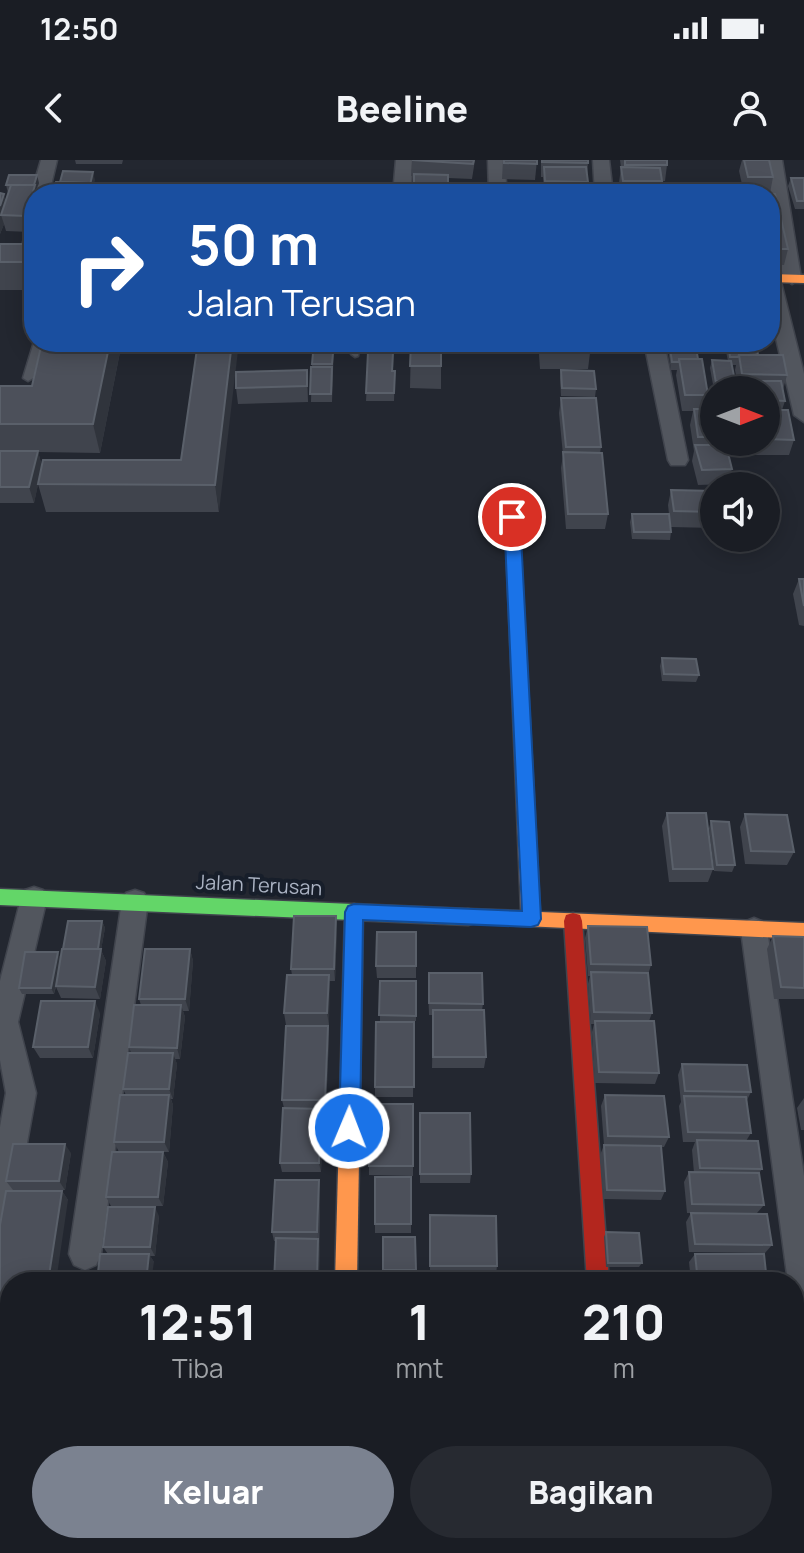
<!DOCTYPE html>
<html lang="id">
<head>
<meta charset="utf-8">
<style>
  body { margin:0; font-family:Manrope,sans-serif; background:#272a31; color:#f1f3f6; height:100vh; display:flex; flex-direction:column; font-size:30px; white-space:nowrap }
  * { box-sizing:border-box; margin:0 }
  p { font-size:26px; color:#9fa2a6 }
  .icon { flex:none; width:44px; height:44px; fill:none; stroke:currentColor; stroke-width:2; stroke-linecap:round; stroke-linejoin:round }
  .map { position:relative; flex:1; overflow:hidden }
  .details { position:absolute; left:0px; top:1112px; width:804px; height:282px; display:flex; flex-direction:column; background:#1a1d24; border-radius:32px 32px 0 0; box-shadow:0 4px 20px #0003,0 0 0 2px #383b41 }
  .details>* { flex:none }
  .top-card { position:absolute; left:24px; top:24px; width:756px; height:168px; border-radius:32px; box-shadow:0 4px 20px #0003,0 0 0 2px #383b41; background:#1a4fa0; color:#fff; overflow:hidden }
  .needle { width:52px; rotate:90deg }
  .tools { position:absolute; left:700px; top:216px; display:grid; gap:16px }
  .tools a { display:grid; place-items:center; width:80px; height:80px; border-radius:50%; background:#1a1d24; box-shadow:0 4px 20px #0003,0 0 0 2px #383b41; font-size:40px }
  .pin { position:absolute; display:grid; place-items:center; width:68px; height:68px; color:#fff; margin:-34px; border:4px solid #fff; border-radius:50%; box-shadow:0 2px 8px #0007 }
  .me { position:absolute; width:88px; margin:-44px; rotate:1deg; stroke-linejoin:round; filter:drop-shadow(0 0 6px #0008) }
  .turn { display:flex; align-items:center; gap:28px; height:168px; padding:0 32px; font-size:36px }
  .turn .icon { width:104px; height:104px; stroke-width:2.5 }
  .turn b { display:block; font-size:56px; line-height:68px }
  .eta { display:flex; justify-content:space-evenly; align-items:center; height:136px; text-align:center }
  .eta b { font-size:48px; font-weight:800; line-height:56px }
  .button { display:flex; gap:16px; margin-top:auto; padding:16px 32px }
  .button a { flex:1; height:92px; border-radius:48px; background:#7b8290; color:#fff; font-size:32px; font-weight:800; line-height:92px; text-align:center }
  .button a+a { background:#272a31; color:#f1f3f6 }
  .status { display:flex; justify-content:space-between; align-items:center; height:56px; padding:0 40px; background:#1a1d24; direction:ltr }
  .status svg { height:22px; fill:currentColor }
  header { display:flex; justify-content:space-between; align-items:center; height:104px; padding:0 32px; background:#1a1d24; font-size:36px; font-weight:800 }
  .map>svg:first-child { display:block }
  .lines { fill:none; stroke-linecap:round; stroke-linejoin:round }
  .lane-casing { stroke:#40444d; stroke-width:3 }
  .street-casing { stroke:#40444d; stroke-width:3 }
  .fast-casing { stroke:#40444d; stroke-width:3 }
  .slow-casing { stroke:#40444d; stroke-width:3 }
  .jam-casing { stroke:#40444d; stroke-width:3 }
  .lane { fill:#52565e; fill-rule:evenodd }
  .street { fill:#52565e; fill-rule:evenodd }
  .fast { fill:#63d668; fill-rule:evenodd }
  .slow { fill:#ff974d; fill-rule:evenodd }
  .jam { fill:#b3261e; fill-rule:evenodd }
  .wall { fill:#40444d; fill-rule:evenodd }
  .shaded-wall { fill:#30343c }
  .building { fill:#4c505a; stroke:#5a606a; stroke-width:2 }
  .route { fill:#1a73e8; stroke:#114b97; stroke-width:2 }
  .labels { text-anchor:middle; stroke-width:8; stroke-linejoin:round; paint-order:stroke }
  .street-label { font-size:20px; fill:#abb3c3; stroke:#171e2a }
</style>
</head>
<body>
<div class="status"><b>12:50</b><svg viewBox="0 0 49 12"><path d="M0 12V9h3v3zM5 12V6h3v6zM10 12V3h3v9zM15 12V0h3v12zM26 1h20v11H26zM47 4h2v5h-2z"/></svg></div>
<header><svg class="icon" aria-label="back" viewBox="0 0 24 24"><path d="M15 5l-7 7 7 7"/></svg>Beeline<svg class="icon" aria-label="person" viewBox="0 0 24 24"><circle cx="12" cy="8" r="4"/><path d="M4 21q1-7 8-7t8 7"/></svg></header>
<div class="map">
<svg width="804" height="1393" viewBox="0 0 804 1393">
  <rect width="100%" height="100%" fill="#232730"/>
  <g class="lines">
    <defs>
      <g id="lane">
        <path d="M34,182H42L33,218L28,221L23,218Z"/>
        <path d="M352,182H360L358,196L355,197L351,194Z"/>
      </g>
      <g id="street">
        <path d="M41,0H57L49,34H34V38L31,34Z"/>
        <path d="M396,0H412L411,34H393Z"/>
        <path d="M488,0H504L507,34H489Z"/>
        <path d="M593,0H609L613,34H595Z"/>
        <path d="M766,0H782L801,118L792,124L783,118Z"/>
        <path d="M34,68V96L30,97L21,92L25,73Z"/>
        <path d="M771,112L780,118L804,214V262L794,255L770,153Z"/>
        <path d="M644,182H664L688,300L685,305H671L668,300Z"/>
        <path d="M34,727L43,730L47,738L18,862L36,933L15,1049L11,1060L0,1064V967L6,933L0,900V821L21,738L25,730Z"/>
        <path d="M135,730L144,733L148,741L101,1094L96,1105L85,1110L74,1105L69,1094L122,741L126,733Z"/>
        <path d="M754,758L764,762L767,770L804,1016V1139L794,1135V1122H788L741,770L744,762Z"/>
        <path d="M599,1384H633V1385L630,1393H602Z"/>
      </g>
      <path id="fast" d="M0,729L468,749L475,751L477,757L475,763L468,765L0,745Z"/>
      <g id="slow">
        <path d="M770,114L804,115V123L770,122Z"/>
        <path d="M512,352L519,357L540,752L804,763V779L461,763L459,757L461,751L468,749L521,751L505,357Z"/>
        <path d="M354,744L361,746L363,752L357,1122H335L345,752L347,746Z"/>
      </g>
      <path id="jam" d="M573,753L580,755L582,761L609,1122H587L564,761L566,755Z"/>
    </defs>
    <use href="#lane" class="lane-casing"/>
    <use href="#street" class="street-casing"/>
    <use href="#fast" class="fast-casing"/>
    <use href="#slow" class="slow-casing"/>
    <use href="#jam" class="jam-casing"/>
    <use href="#lane" class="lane"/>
    <use href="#street" class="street"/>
    <use href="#fast" class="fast"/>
    <use href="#slow" class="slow"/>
    <use href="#jam" class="jam"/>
  </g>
  <g class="wall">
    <path d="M75,0H123L122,4H76Z"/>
    <path d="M412,0H475L472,19L448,18V29L450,34H414V16H411Z"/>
    <path d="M503,0H537L535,20L502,19Z"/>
    <path d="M541,0H588L587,27L592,34H544L543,17H541Z"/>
    <path d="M620,0H667V5L665,21H662L660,33L665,34H620L619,23L621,7Z"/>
    <path d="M742,0H769L773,17L770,33H744L739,11Z"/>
    <path d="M791,18H804V49H795L788,26Z"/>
    <path d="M39,23L34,34V58L30,72L6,71L4,64L0,74V33L6,41L8,33L6,25Z"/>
    <path d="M770,34L781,56L780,59L788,89L784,105L770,104Z"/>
    <rect x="0" y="84" width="34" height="46"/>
    <path d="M42,182H122L100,293L38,292L42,306L181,300L198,182L219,352H46L38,324L34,343H0V226H32Z"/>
    <path d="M245,182H291V183Z"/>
    <path d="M334,182L332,242H311L312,204Z"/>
    <path d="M369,182H394L393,211H395L394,241H366Z"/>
    <path d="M411,182H441V229L410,228Z"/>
    <path d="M540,182H593V185H589L590,193L588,209H540L539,195Z"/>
    <rect x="599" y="182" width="35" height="5"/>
    <path d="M663,182H695L698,199L708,235L705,249H714V282H723V285L732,309L728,324L698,325L692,301L694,291L690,265L693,251H682L676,215L677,210H671L668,189L669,182Z"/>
    <path d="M727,182H759L758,185H756L758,195L787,215L783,230L785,241L782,250L794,280L789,295H733L731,282H766V230H714V245L712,236L714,230L710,208L712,200L728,201L725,187ZM732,205H736L735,210L737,221H735Z"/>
    <path d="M307,210L308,242L238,244L236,228Z"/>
    <path d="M561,210L596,229L595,237L561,236L560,218Z"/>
    <path d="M561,238L601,287L600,293L608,354L605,369H566L561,308L563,295L559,253Z"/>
    <path d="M671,330L714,331V368L671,367V372L670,380L632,379L630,362L632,354H669L668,345Z"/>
    <path d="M799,419H804V466L799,465L793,434Z"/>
    <path d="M662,498L699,515L696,522L662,521L660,506Z"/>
    <path d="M667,653L713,709L708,722H669L662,666Z"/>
    <path d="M745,654L794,692L787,705L745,704L740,667Z"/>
    <path d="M711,661L735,705L732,712L714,711L709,668Z"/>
    <path d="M336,756L337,768L335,821H329V865H286L284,853L292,815L291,809Z"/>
    <path d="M102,761L105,768L101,790L106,801L100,839L61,838L56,827L54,834H22L19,828L58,792L60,798L63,789Z"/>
    <path d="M588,766L651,805L648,815L652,853L649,861L659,913L655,924L595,923L592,872L594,864H591L588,824L590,816H588L585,778Z"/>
    <path d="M416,772V818H377L376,806Z"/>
    <path d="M773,776L804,777V839H774L767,789Z"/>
    <path d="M190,789L193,801L189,851H183L185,857L180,899H175L177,904L173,939H171L173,945L169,992H163L168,1002L163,1046H111L106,1037L119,992L114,982L126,935L123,929L131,893L129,887L141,845L139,839Z"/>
    <rect x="380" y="821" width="36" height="40"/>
    <path d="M428,825L483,844L482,850L486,897L484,908H432L433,855H429Z"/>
    <path d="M100,853L93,898H40L33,887Z"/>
    <path d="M414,862L413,937H375V927Z"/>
    <path d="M328,866L329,877L326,950H321L323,959L321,1012H282L280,1003L284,948L282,940Z"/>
    <path d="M682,904L751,932L747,940L751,973L746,981L762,1009L759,1013L764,1045L757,1053L772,1085L765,1093L689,1092L686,1062L691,1053H687L684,1022L689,1012L694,1013L692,990L695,982H683L679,946L681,942L678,915Z"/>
    <path d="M605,935L669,977L664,987H661L665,1031L661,1040L604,1039L600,995L604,985L601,946Z"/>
    <path d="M804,938V970H801L797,948Z"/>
    <path d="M413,944V1016L369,1015V1006Z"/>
    <path d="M420,953L471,1014L470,1023H420Z"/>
    <path d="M71,993L65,1030H13L6,1021Z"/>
    <path d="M411,1017V1073H375V1064Z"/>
    <path d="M319,1020L320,1029L319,1122H274L276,1081H274L272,1072Z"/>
    <path d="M62,1031L68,1040L10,1122V1143H0V1065Z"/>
    <path d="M159,1056L155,1096H150L154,1102L108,1094L103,1087Z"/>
    <path d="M430,1064L497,1106L496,1114H430Z"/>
    <path d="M606,1072L642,1103L639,1107H606L604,1077Z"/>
    <path d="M383,1077H415L416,1114H383Z"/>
    <path d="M695,1094L767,1122H691L689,1102Z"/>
    <path d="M0,1145H10V1209L0,1208Z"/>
    <rect x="794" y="1209" width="10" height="68"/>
    <rect x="0" y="1310" width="10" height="56"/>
    <path d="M698,1384H777L778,1393H699Z"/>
  </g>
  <g class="shaded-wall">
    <path d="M93,12L95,20L92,34H86Z"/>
    <path d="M37,15L39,23L36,30L37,34H34V58L30,72L26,56Z"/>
    <path d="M4,34L8,49L1,55L4,64L0,74V46Z"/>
    <path d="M110,182H122L100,293L93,264Z"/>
    <path d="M232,182H239L219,352L215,325Z"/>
    <path d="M38,291L42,307L34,343L29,327Z"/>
    <path d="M336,756L337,768L335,821L334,809Z"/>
    <path d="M102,761L105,768L101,790L106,801L100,839L95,827L98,791Z"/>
    <path d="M190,789L193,801L189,851L185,839Z"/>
    <path d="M58,792L60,798L54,834L51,828Z"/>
    <path d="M329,815L330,827L329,865L327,853Z"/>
    <path d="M95,841L100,853L93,898L88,887Z"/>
    <path d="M181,845L185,857L180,899L177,888Z"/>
    <path d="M328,866L329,877L326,950L325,940Z"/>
    <path d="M173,893L177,904L173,939L169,929Z"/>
    <path d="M169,935L173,945L169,992L164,982Z"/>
    <path d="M321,949L323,959L321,1012L319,1003Z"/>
    <path d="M65,984L71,993L65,1030L59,1021Z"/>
    <path d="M163,992L168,1002L163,1046L158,1037Z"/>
    <path d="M319,1020L320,1029L318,1079L320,1087L319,1122H317Z"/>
    <path d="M62,1031L68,1040L56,1122H48Z"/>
    <path d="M155,1047L159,1056L155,1096L150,1087Z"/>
    <path d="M149,1094L154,1102L151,1122H146Z"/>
    <path d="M10,1378V1384H18L16,1393H8Z"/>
    <path d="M72,1384H80L79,1393H71Z"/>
    <path d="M228,1384L232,1385L231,1393H228Z"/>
  </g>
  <g class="building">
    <path d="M412,0H474L473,4Z"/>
    <path d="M504,0H537V4L504,3Z"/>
    <path d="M542,0H588V3L542,2Z"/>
    <rect x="625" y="0" width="42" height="5"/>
    <path d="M744,0H769L773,17H748Z"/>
    <path d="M544,7H586L588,22L545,21Z"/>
    <path d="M621,7L660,8L662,21H623Z"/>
    <path d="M63,11L93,12L90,25L89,23L60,22Z"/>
    <path d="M414,14L448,15V26H414Z"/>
    <path d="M9,15H37L34,25H6Z"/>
    <path d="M791,18H804V41H797Z"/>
    <path d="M56,22L89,23L86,34H52Z"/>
    <path d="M11,25H35L26,56L1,55Z"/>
    <path d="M511,27H534L535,34H511Z"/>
    <path d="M552,27H591L592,34H552Z"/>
    <path d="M477,28H494V34H478Z"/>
    <rect x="419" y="29" width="31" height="5"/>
    <rect x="707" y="32" width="31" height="2"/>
    <path d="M0,33L4,34L0,46Z"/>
    <path d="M623,33L665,34H623Z"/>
    <path d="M676,33H702V34H677Z"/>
    <path d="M745,33L775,34L781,56H770V34Z"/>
    <path d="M770,59H781L788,89H770Z"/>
    <rect x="0" y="84" width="34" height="18"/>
    <path d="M42,182H110L93,264H0V226H32Z"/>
    <path d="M198,182H232L215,325L38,324L43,300H181Z"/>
    <path d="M314,182H334L332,204H312Z"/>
    <rect x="369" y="182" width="25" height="6"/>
    <path d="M411,182H441V206H410Z"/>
    <path d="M541,182H589L590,193H542Z"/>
    <path d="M669,182H695L698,199H679V202H672Z"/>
    <path d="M728,182H756L758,195H739L738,197H730Z"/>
    <path d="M368,192H393L392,211H395L394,233H366Z"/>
    <path d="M739,195H783L787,215L742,214Z"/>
    <path d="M679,199H702L708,235H685Z"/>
    <path d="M712,200L731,201L735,221H716V223Z"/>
    <path d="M311,207H332L331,234H310Z"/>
    <path d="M307,210V226L236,228V212Z"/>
    <path d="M561,210L594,211L596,229L562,228Z"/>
    <path d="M716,221H781L785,241L766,240V230H718Z"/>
    <path d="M561,238H596L601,287H566Z"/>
    <path d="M694,249H714V277H698Z"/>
    <path d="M766,250H788L794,280L766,279Z"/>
    <path d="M695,285H726L732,309L702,310Z"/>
    <path d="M0,291H38L29,327H0Z"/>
    <path d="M563,292L602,293L608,354H568Z"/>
    <path d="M671,330L714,331V352L674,351Z"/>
    <path d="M632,354H669L671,372H634Z"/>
    <path d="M799,419H804V446Z"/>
    <path d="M662,498L696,499L699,515L664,514Z"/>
    <path d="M667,653H706L713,709H673Z"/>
    <path d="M745,654L787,655L794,692L751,691Z"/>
    <path d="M711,661L729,662L735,705H717Z"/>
    <path d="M294,756H336L334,809H291Z"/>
    <path d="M68,761H102L98,789H63Z"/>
    <path d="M588,766L647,767L651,805L591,804Z"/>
    <path d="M377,772H416V806H376Z"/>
    <path d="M773,776L804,777V828L781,827Z"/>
    <path d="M62,789H101L95,827L56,826Z"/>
    <path d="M145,789H190L185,839H139Z"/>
    <path d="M25,792H58L51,828H19Z"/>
    <path d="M591,812L648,813L652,853L594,852Z"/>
    <path d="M429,813H482L483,844L429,843Z"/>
    <path d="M287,815H329L327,853H284Z"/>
    <path d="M380,821H416V856L379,855Z"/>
    <path d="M41,841H95L88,887H33Z"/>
    <path d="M134,845H181L177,888L129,887Z"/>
    <path d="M433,850H484L486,897H433Z"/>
    <path d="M595,861H654L659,913L599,912Z"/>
    <path d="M376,862H414V927H375Z"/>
    <path d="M286,866H328L325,940H282Z"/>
    <path d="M128,893H173L169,929H123Z"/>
    <path d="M682,904L747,905L751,932L685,931Z"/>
    <path d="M120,935H169L164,982H114Z"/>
    <path d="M605,935L664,936L669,977L608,976Z"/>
    <path d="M684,936L746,937L751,973L688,972Z"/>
    <path d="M370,944H413V1006H369Z"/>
    <path d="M283,948L321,949L319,1003H280Z"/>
    <path d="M420,953H470L471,1014H420Z"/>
    <path d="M697,980L758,981L762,1009L700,1008Z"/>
    <path d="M13,984H65L59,1021H6Z"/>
    <path d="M604,985L661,986L665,1031L607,1030Z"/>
    <path d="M112,992H163L158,1037H106Z"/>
    <path d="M689,1012L759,1013L764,1045L692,1044Z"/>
    <rect x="375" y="1017" width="36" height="47"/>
    <path d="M275,1020H319L317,1072H272Z"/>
    <path d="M6,1031H62L48,1122H10V1136H0V1065Z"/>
    <path d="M108,1047H155L150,1087H103Z"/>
    <path d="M691,1053L767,1054L772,1085L695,1084Z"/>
    <path d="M430,1055L496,1056L497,1106H430Z"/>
    <path d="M606,1072L639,1073L642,1103H608Z"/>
    <path d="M383,1077H415L416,1110H383Z"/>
    <path d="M276,1078L318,1079L317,1122H274Z"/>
    <path d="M100,1094H149L146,1122H97Z"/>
    <path d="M695,1094H764L767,1122H698Z"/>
    <path d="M185,1113H220L219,1122H184Z"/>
    <path d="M612,1116L663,1117L664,1122H612Z"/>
    <rect x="379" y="1120" width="33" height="2"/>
    <rect x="0" y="1145" width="10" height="57"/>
    <path d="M794,1152L801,1199H794Z"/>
    <path d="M794,1209H804V1271L794,1272Z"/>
    <path d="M794,1293H795L804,1356H794Z"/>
    <path d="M0,1310H10L9,1363H0Z"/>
    <path d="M0,1371H10L8,1393H0Z"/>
    <path d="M17,1384H40L39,1393H16Z"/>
    <path d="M40,1384H72L71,1393H39Z"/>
    <rect x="173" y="1384" width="55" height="9"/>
    <path d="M280,1384H313V1393H279Z"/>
    <rect x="368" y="1384" width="33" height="9"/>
    <path d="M424,1384H488L489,1393H424Z"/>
    <path d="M642,1384H691L692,1393H643Z"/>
    <path d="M705,1384H777L778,1393H706Z"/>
    <rect x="317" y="1386" width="32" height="7"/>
  </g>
  <path class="route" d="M512,352L520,357L541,759L538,765L531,767L363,760L360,968L357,975L349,978L342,975L339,968L345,752L348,746L354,744L522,751L504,357Z"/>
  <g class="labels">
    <g class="street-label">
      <text transform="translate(259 725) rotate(3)" y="7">Jalan Terusan</text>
    </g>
  </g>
</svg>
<div class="tools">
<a><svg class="needle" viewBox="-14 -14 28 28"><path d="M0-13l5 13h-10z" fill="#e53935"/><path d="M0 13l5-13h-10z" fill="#9fa2a6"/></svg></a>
<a><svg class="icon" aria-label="sound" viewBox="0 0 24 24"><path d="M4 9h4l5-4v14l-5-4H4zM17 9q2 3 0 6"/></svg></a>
</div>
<div class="pin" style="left:512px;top:357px;background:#d93025"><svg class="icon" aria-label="arrive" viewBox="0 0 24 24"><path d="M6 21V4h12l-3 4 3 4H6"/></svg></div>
<svg class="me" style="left:349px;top:968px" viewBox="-20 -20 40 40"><circle r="17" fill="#1a73e8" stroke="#fff" stroke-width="3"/><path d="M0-11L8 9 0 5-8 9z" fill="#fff"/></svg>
<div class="top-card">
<div class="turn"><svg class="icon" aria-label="right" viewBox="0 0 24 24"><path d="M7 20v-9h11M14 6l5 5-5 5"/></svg><div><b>50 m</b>Jalan Terusan</div></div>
</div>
<section class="details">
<div class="eta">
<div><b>12:51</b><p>Tiba</p></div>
<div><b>1</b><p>mnt</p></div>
<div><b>210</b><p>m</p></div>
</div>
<div class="button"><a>Keluar</a><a>Bagikan</a></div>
</section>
</div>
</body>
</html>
